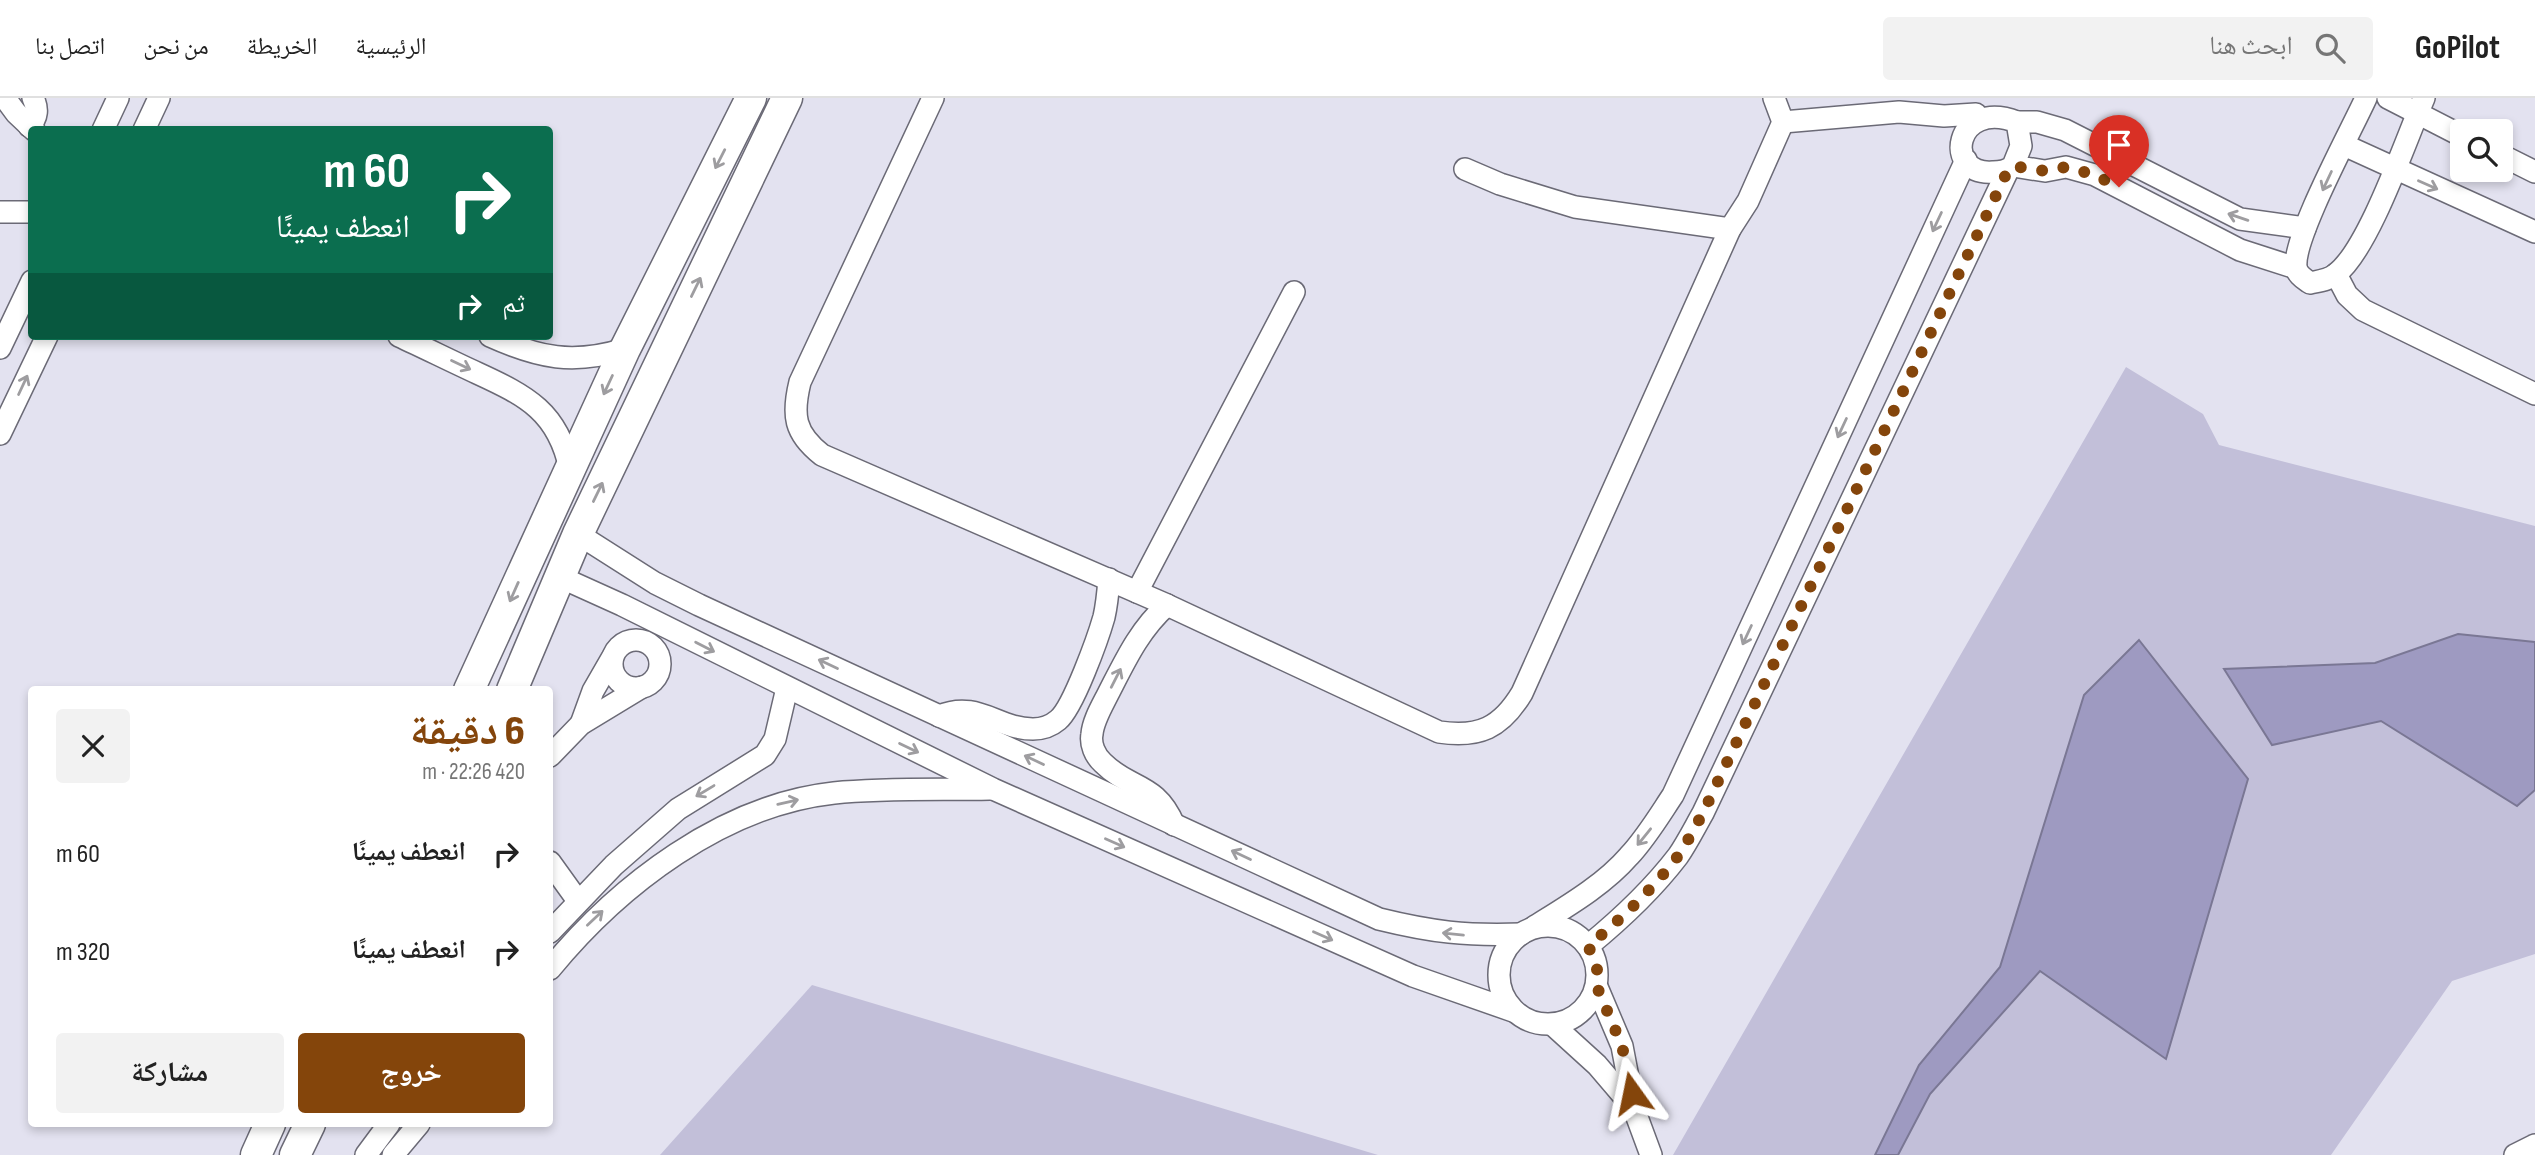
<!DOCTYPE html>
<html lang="ar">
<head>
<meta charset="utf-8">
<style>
  body { margin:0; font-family:"Sofia Sans Condensed","Noto Naskh Arabic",sans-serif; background:#f2f2f2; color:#222; direction:rtl; height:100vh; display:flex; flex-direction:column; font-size:26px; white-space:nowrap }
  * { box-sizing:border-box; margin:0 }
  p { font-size:23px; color:#767676 }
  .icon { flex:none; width:38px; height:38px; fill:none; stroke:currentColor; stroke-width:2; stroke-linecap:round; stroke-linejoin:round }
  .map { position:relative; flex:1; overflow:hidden; direction:ltr }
  .panel { position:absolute; left:28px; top:588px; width:525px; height:441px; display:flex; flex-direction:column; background:#fff; border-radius:7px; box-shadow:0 4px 10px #0003; direction:rtl }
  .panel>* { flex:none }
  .hud { position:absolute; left:28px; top:28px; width:525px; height:214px; border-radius:7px; box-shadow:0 4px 10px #0003; direction:rtl; background:#0b6e4f; color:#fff; overflow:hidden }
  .controls { position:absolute; left:2450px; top:21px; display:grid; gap:14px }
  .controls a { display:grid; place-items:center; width:63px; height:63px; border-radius:7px; background:#fff; box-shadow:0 4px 10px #0003; font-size:35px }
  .pin { position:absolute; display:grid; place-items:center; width:60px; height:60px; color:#fff; margin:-72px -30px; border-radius:50% 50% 50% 0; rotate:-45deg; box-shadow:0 0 7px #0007 }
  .pin .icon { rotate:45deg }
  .me { position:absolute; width:77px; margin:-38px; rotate:348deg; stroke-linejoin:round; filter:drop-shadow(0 0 5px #0008) }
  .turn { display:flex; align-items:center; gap:24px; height:147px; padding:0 28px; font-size:32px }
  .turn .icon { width:91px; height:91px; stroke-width:2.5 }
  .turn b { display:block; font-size:49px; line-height:60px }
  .then { display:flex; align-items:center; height:66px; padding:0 28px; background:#0003; gap:14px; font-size:26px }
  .round { display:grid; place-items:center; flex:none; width:74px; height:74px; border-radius:7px; background:#f2f2f2 }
  .overview { display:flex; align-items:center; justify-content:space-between; height:119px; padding:0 28px }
  h1 { font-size:42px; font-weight:800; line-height:52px; color:#84450b }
  .cta { display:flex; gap:14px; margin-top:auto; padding:14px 28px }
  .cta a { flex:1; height:80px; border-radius:7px; background:#84450b; color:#fff; font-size:28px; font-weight:800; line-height:80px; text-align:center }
  .cta a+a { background:#f2f2f2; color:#222 }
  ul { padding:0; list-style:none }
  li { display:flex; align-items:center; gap:21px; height:98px; padding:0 28px }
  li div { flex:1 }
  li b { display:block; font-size:26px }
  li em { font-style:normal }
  header { display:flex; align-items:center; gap:42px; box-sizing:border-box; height:98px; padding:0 35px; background:#fff; border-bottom:2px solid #e0e0e0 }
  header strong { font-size:33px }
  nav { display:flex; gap:38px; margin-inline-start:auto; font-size:24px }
  .search { width:490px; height:63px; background:#f2f2f2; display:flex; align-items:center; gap:18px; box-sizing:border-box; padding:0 24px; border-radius:7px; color:#767676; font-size:26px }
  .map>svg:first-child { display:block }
  .green { fill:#c2bfd9 }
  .water { fill:#9e9ac1; stroke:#7a7794; stroke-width:2 }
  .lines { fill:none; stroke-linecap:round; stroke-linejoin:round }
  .street-casing { stroke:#6b6a76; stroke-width:24 }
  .secondary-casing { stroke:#6b6a76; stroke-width:33 }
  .street { stroke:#fff; stroke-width:21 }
  .secondary { stroke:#fff; stroke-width:30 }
  .oneway { stroke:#9e9da0 }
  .route { stroke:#84450b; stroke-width:12; stroke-dasharray:0 21.6 }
</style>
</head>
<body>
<header>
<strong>GoPilot</strong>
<div class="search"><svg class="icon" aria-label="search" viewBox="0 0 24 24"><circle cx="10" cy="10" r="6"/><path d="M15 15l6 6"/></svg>ابحث هنا</div>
<nav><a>الرئيسية</a><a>الخريطة</a><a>من نحن</a><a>اتصل بنا</a></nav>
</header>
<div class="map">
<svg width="2535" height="1057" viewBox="0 0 2535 1057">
  <rect width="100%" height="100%" fill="#e3e2f0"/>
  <g class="green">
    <path d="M2126,269L2203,316L2219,347L2535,428V856L2452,883L2331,1057H1673Z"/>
    <path d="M812,887L1378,1057H660Z"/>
  </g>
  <g class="water">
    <path d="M2458,536L2535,544V692L2517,708L2381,623L2272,647L2224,571L2375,565Z"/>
    <path d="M2139,542L2248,681L2166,961L2040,873L1930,996L1898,1057H1875L1919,967L2000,869L2084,597Z"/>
  </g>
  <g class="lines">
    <defs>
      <g id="street">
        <path d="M5,0L16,15L34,32"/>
        <path d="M933,0L800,284C792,317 794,335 822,357L1167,507L1439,634C1479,640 1501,630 1522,595L1730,131L1748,103L1783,24L1774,0"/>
        <path d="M2366,0C2351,33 2293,139 2296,169C2297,177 2305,181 2310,185C2319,183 2329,182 2336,176C2369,151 2406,41 2424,0"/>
        <path d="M2388,0L2462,38"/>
        <path d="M1783,24L1899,14L1944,18L1976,16"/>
        <path d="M2017,24H2037L2065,32L2240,121L2305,130"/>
        <path d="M29,28C38,20 38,10 33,0"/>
        <path d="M103,32L118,0"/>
        <path d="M144,32L159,0"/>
        <path d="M2344,47L2535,134"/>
        <path d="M2501,57L2535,74"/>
        <path d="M2013,68L2021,48L2017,24C1954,0 1942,78 1993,74C2000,74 2007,73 2013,68L2045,73L2066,69L2095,77L2240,152L2296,170"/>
        <path d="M1465,71L1500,86L1575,109L1730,131"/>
        <path d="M0,114H32"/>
        <path d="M2336,176L2347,197L2363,212L2535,296"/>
        <path d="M399,238C425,250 451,263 477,275C527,298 558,314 570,371"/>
        <path d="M490,238C539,260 573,267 625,251"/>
        <path d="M0,250L32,183"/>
        <path d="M0,336L47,238"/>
        <path d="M578,436L655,485L699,507L1379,821C1432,834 1466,838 1521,836"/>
        <path d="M560,479L622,507L993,691L1413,878L1513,913"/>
        <path d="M1137,494L1294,194"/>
        <path d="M1167,507C1139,532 1125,563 1108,596C1102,608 1093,623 1092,636C1090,646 1095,658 1103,665C1130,692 1156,684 1174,727"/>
        <circle cx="636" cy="566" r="24"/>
        <path d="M939,618C978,602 997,631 1033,631C1041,631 1051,628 1058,622C1073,610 1098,540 1104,519C1107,506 1108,494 1109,481"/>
        <path d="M581,626L593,593L612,560"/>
        <path d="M550,658L581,626L642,589"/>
        <path d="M550,764L578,803"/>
        <circle cx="1548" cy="877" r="49"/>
        <path d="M1534,829C1566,809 1604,787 1629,758C1646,740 1659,718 1673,697L1966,62"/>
        <path d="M550,834L614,767L678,711L765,657L775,641L787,590"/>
        <path d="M1588,848C1621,821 1652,792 1678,758C1687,745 1695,729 1703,715L2008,72"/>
        <path d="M550,871C619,787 723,707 834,695C885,690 939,692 990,691"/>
        <path d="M1597,889L1622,948L1634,1011L1651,1057"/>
        <path d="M1553,927L1597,967L1632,1008"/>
        <path d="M366,1057L389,1026"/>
        <path d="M393,1057L419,1026"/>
        <path d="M2515,1057L2535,1047"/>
      </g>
      <g id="secondary">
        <path d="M469,592L625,251L751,0"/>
        <path d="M512,592L578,436L787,0"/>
        <path d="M256,1057L270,1026"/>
        <path d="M295,1057L310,1026"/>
      </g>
    </defs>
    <use href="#street" class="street-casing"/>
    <use href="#secondary" class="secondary-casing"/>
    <use href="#street" class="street"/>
    <use href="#secondary" class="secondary"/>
  </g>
  <defs><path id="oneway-shaft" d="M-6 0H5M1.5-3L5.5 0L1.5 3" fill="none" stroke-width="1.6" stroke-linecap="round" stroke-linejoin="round" transform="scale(1.75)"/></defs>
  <g class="oneway">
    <use href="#oneway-shaft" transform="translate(720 61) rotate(117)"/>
    <use href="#oneway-shaft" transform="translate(2327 83) rotate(115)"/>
    <use href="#oneway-shaft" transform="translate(2428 87) rotate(24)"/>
    <use href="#oneway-shaft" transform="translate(2238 119) rotate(-161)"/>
    <use href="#oneway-shaft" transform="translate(1937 124) rotate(115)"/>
    <use href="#oneway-shaft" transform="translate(696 189) rotate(-64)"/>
    <use href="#oneway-shaft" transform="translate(461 267) rotate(25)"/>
    <use href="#oneway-shaft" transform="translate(23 287) rotate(-65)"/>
    <use href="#oneway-shaft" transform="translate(608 287) rotate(115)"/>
    <use href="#oneway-shaft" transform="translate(1842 330) rotate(115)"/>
    <use href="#oneway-shaft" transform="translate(598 394) rotate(-64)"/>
    <use href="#oneway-shaft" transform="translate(514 494) rotate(114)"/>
    <use href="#oneway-shaft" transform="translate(1747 537) rotate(115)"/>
    <use href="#oneway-shaft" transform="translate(705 549) rotate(27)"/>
    <use href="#oneway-shaft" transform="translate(828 566) rotate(-155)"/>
    <use href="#oneway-shaft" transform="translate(1116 580) rotate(-63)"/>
    <use href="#oneway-shaft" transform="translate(909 650) rotate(26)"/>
    <use href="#oneway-shaft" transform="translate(1034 662) rotate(-155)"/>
    <use href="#oneway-shaft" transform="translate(705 693) rotate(149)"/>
    <use href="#oneway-shaft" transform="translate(788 704) rotate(-13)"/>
    <use href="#oneway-shaft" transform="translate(1644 739) rotate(129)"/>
    <use href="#oneway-shaft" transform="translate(1115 745) rotate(24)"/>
    <use href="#oneway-shaft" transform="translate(1241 757) rotate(-155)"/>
    <use href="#oneway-shaft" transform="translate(595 820) rotate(-43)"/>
    <use href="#oneway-shaft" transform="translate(1453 836) rotate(-174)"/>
    <use href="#oneway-shaft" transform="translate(1323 838) rotate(24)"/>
  </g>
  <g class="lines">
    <path class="route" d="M1632,995L1622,948L1597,889V867L1588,848C1621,821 1652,792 1678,758C1687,745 1695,729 1703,715L2008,72L2013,68L2045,73L2066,69L2095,77L2119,89"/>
  </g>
</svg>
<div class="controls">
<a><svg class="icon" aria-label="search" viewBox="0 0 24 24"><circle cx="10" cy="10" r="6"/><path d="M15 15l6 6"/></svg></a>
</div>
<div class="pin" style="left:2119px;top:89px;background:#d93025"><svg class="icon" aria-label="arrive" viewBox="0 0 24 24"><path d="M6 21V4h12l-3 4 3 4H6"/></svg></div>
<svg class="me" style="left:1632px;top:995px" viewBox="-20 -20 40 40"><path d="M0-17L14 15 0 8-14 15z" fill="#84450b" stroke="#fff" stroke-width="4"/></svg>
<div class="hud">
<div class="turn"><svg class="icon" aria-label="right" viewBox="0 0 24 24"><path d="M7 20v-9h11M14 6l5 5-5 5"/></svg><div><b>60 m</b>انعطف يمينًا</div></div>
<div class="then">ثم<svg class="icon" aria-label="right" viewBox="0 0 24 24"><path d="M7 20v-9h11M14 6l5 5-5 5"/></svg></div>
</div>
<section class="panel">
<div class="overview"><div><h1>6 دقيقة</h1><p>420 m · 22:26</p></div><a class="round"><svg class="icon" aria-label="close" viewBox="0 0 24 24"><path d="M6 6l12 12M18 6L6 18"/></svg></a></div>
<ul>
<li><svg class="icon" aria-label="right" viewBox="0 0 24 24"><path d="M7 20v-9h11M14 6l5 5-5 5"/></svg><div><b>انعطف يمينًا</b></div><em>60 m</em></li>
<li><svg class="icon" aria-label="right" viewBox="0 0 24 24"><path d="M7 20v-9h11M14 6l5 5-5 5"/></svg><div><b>انعطف يمينًا</b></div><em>320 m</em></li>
</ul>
<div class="cta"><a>خروج</a><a>مشاركة</a></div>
</section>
</div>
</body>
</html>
